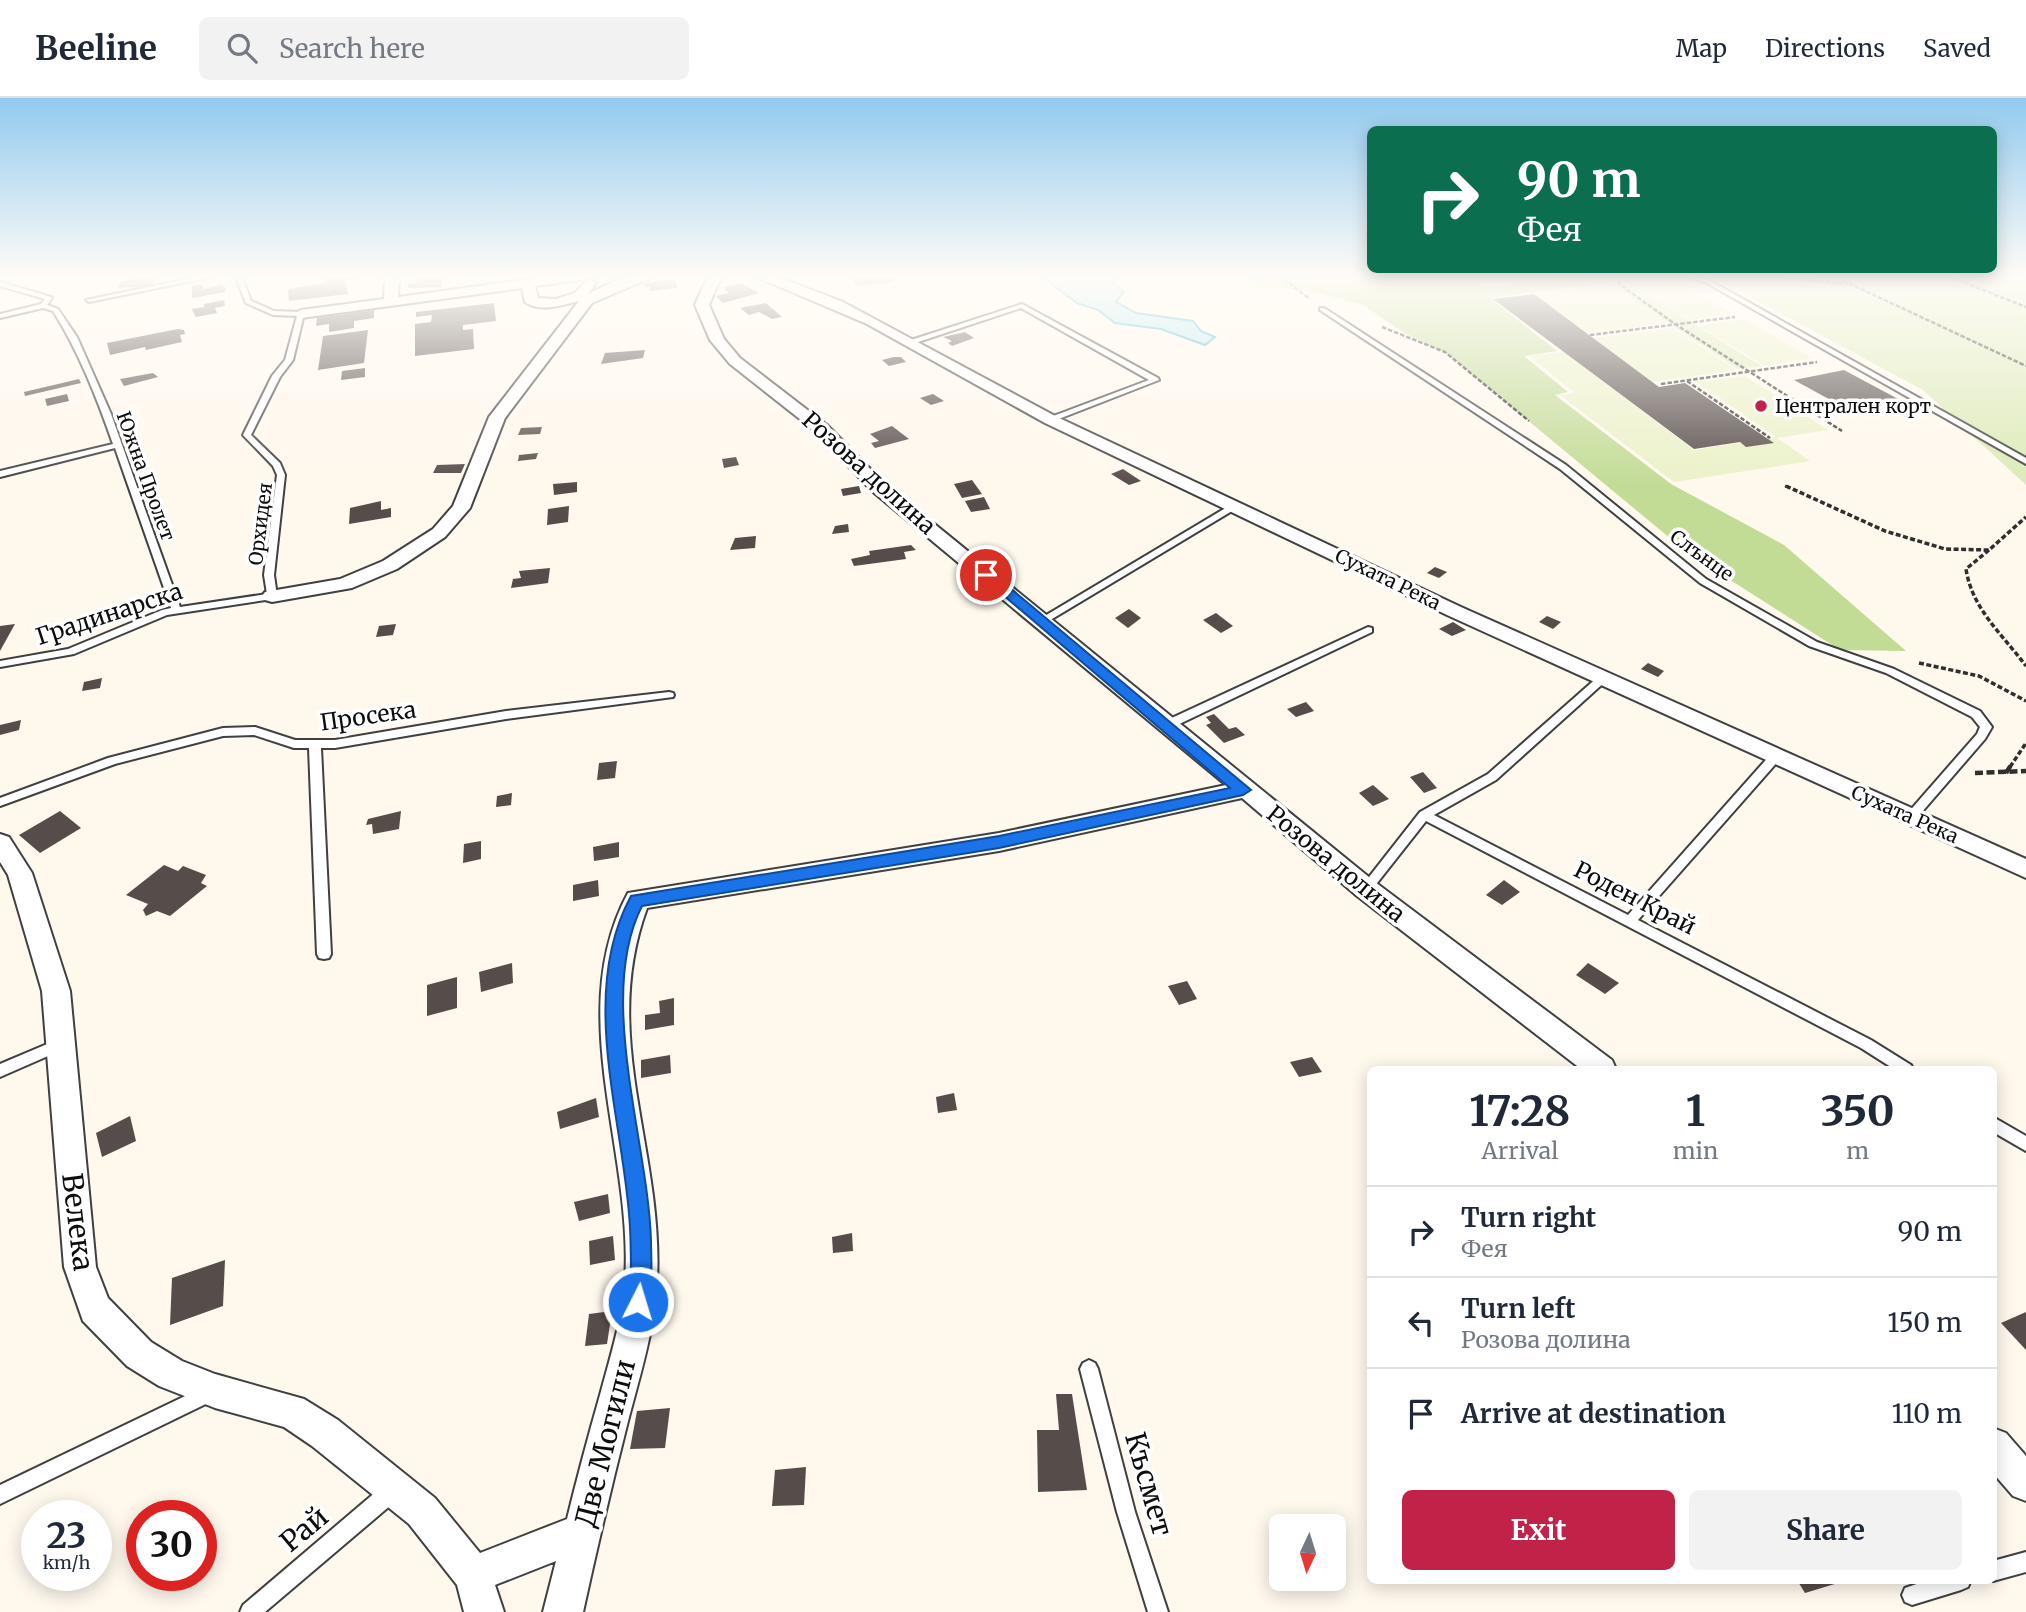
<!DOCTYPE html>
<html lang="en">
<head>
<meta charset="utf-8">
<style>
  body { margin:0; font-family:Merriweather,serif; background:#f2f2f3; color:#1f2937; height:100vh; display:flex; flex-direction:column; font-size:26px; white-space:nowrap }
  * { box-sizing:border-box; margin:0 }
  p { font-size:23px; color:#747a83 }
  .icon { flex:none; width:38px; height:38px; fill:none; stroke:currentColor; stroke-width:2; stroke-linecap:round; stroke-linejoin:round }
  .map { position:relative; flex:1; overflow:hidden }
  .details { position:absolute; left:1367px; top:968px; width:630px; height:518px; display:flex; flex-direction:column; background:#fff; border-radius:10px; box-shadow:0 4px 18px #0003 }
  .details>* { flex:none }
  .banner { position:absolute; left:1367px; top:28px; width:630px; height:147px; border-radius:10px; box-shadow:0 4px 18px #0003; background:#0b6e4f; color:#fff; overflow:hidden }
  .needle { width:46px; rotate:184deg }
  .tools { position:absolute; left:1269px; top:1416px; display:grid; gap:14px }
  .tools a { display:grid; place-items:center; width:77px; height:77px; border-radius:10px; background:#fff; box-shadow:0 4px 18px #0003; font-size:35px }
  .speed { position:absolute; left:21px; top:1402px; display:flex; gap:14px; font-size:35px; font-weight:700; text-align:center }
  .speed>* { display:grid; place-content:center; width:91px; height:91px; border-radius:50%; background:#fff; box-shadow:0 4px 18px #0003; line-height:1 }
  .speed small { font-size:18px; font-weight:400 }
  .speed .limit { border:10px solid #d22; background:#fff; color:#111 }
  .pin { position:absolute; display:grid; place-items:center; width:60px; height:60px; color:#fff; margin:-30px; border:4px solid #fff; border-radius:50%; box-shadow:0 2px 7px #0007 }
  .me { position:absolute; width:77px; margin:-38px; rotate:5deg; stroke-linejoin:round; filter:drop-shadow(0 0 5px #0008) }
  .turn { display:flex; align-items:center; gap:24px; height:147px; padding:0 35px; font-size:32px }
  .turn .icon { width:91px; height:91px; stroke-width:2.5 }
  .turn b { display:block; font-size:49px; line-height:60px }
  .eta { display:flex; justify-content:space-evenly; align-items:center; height:119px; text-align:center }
  .eta b { font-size:42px; font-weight:700; line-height:49px }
  .primary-button { display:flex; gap:14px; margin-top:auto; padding:14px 35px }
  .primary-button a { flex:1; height:80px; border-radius:10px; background:#c02248; color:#fff; font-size:28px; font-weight:700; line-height:80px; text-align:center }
  .primary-button a+a { background:#f2f2f3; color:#1f2937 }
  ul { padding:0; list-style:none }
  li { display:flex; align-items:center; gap:21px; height:91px; padding:0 35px; border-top:2px solid #e0e1e3 }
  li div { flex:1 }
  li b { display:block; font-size:26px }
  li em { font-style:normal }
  header { display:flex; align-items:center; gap:42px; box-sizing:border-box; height:98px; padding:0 35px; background:#fff; border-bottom:2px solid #e0e1e3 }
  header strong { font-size:33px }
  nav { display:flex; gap:38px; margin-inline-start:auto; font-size:24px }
  .search { width:490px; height:63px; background:#f2f2f3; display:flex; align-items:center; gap:18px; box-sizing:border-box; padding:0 24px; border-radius:10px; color:#747a83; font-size:26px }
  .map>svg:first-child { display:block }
  .green { fill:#dbeab6 }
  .forest { fill:#c2db95 }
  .pitch { fill:#ebf1c8 }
  .water { fill:#b1eaf7; stroke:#36b0d0; stroke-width:2 }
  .building { fill:#564c49 }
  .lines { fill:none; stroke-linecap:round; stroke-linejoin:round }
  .service-casing { stroke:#404040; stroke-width:4 }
  .minor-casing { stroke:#404040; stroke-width:4 }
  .path-far2 { stroke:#2f2f2f; stroke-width:2.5; stroke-dasharray:4.5 2; stroke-linecap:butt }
  .path-far1 { stroke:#2f2f2f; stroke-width:3.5; stroke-dasharray:5 2.5; stroke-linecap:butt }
  .path { stroke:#2f2f2f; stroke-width:4.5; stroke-dasharray:8 3.5; stroke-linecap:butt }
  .service { fill:#fff; fill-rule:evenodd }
  .minor { fill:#fff; fill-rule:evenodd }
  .route { fill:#1a73e8; stroke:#114b97; stroke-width:2 }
  .poi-dot { fill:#c02248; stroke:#fff; stroke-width:2.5 }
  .labels { text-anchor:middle; stroke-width:7; stroke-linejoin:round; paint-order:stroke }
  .far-poi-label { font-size:19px; fill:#0d0d0d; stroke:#fff; text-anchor:start }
  .far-street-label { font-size:19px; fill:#0d0d0d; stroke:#fff }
  .street-label { font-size:23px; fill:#0d0d0d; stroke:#fff }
  .near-street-label { font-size:28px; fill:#0d0d0d; stroke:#fff }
</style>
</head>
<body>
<header>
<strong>Beeline</strong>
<div class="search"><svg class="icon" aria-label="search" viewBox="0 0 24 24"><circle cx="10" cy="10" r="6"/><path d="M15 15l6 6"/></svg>Search here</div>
<nav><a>Map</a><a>Directions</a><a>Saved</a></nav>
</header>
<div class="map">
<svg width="2026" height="1514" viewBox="0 0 2026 1514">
  <rect width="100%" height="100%" fill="#fff8ed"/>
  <g class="green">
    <path d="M1686,177H2026V387L1923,292L1724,185Z"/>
    <path d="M1629,185L1761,268L1738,271L1611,187Z"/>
  </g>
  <path class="forest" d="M1240,177H1453L1488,189L1599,177H1668L1490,200L1557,253L1524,258L1568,294L1555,297L1671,386L1784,447L1906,553L1840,552L1688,455L1445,254L1404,235L1363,207L1311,193L1250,186Z"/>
  <g class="pitch">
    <path d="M1669,179L1732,215L1690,222L1629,184Z"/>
    <path d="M1609,187L1667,225L1588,235L1534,196Z"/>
    <path d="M1745,221L1812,260L1765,268L1699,228Z"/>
    <path d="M1673,230L1736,272L1653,284L1593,240Z"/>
    <path d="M1563,254L1694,352L1776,339L1696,284L1745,278L1828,332L1777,340L1810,363L1674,384L1560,297L1575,295L1529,258Z"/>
  </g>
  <path class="water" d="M1040,177H1124L1112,185L1124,194L1116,204L1136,215L1193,223L1201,233L1215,239L1205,247L1161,231L1115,225L1098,212L1077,205Z"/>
  <g class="building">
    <path d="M325,177H361V180L345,182L348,196L289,203L288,191L326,185Z"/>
    <path d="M416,177H442V189L408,190V186L416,185Z"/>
    <path d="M872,177H890L895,184L857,188L855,185L853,180Z"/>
    <path d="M158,178L151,188L118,190L121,183Z"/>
    <path d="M667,182H676L677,190L650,193V189H645L644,185Z"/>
    <path d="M741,185L759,195L723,205L716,198L729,195L723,189Z"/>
    <path d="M202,186L204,191L222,186L226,190L225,194L192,200V188Z"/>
    <path d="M1534,196L1659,289L1685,285L1774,345L1746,349L1740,344L1694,351L1493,201Z"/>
    <path d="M224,202L225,208L215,210L217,215L196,219L193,214L192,211L204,209V206Z"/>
    <path d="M494,205L496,223L463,227V232L473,231L474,251L415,258V226L431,224L432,217L416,219V214Z"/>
    <path d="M766,205L782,219L772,221L759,214L749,217L740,210Z"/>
    <path d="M374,212V220L354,223V230L329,234V226L316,228L317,220Z"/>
    <path d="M178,231L184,232L185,236L180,237L182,244L146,252L145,249L110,257L107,245Z"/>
    <path d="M368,232L364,265L318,272L323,238Z"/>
    <path d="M965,234L974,240L952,248L948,245L952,243L943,239Z"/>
    <path d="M645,252L643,260L601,266L605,255Z"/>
    <path d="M894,259H901L906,264L889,268L882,262Z"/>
    <path d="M365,270V279L341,282L342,273Z"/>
    <path d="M1844,272L1900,302L1849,312L1794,282Z"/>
    <path d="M153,275L158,279L124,288L120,281Z"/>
    <path d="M79,281L81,285L25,298L24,294Z"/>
    <path d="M67,296L69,303L47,308L45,301Z"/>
    <path d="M933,296L944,303L931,307L920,300Z"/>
    <path d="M892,328L909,341L875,350L871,345L879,343L870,336Z"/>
    <path d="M542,329L540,336L518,337L521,330Z"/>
    <path d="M538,355L536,361L518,363L519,357Z"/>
    <path d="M736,359L739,367L724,370L722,361Z"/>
    <path d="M465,366L461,375H433L437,367Z"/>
    <path d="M1123,371L1141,383L1129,387L1111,376Z"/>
    <path d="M972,382L982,396L962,400L954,386Z"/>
    <path d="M577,384V394L554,397L553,386Z"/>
    <path d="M859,388L861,395L843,398L841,391Z"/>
    <path d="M984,399L990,411L971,414L965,403Z"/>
    <path d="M381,403V412L391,410V419L349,426L350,410Z"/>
    <path d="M569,408L568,424L547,427L548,411Z"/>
    <path d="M848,426L849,434L832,436L835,428Z"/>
    <path d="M756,438L755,450L730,452L735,440Z"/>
    <path d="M911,447L916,452L904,454L906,461L854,468L851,461L870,457L869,453Z"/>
    <path d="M1435,469L1447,474L1439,480L1427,475Z"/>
    <path d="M550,470L548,485L511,490L513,481L521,480L519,473Z"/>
    <path d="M1129,511L1141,520L1128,530L1115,520Z"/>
    <path d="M1216,515L1233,528L1221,535L1203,522Z"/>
    <path d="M1547,518L1561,524L1553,531L1539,524Z"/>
    <path d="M1453,524L1466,532L1452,538L1439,531Z"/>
    <path d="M15,526L0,553V528Z"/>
    <path d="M396,526L393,537L376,539L379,528Z"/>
    <path d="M1648,565L1664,573L1658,579L1641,571Z"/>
    <path d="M102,580L100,590L82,593L84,584Z"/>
    <path d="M1306,604L1314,613L1296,619L1287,611Z"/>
    <path d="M1214,616L1229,631L1236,629L1245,637L1224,645L1206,627L1211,625L1206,619Z"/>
    <path d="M21,622L19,632L0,637V627Z"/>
    <path d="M617,663L615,680L597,682L599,665Z"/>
    <path d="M1423,674L1437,690L1424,695L1410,679Z"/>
    <path d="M1373,687L1389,701L1373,708L1359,695Z"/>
    <path d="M512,695L511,707L496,709L497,698Z"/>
    <path d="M60,713L81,730L40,755L19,737Z"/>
    <path d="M401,713L399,731L373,736L372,726L366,727L368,721Z"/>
    <path d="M481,743V761L463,765L464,746Z"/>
    <path d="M619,744V759L594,763L593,749Z"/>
    <path d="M164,767L178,773L183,768L206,777L201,785L207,788L170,818L157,813L146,818L143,812L148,806L126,797Z"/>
    <path d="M598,782L599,798L573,803V787Z"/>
    <path d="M1504,782L1520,794L1502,807L1486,797Z"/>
    <path d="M512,865L513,885L481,894L479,874Z"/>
    <path d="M1588,865L1619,885L1605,896L1576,877Z"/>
    <path d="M457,879V910L427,918V887Z"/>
    <path d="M1187,883L1197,901L1179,907L1168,888Z"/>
    <path d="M674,900V927L645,932V917L660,915L659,903Z"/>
    <path d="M670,957L671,975L641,980V962Z"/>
    <path d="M1312,959L1322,974L1299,979L1290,964Z"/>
    <path d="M954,995L957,1012L938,1015L936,999Z"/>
    <path d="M596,1000L599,1019L560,1031L557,1014Z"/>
    <path d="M130,1018L136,1043L102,1059L96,1035Z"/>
    <path d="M608,1096L610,1115L579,1123L574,1104Z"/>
    <path d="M852,1135L853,1153L833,1155L832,1139Z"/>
    <path d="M613,1138L615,1162L590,1167L589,1143Z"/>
    <path d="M225,1162L223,1208L170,1227L172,1180Z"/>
    <path d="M612,1213L607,1246L585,1248L589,1216Z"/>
    <path d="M2026,1214V1252L2001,1225Z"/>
    <path d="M1056,1296H1072L1087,1392L1038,1394L1037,1332H1059Z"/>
    <path d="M670,1310L665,1350L630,1351L637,1313Z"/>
    <path d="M806,1369L804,1407L772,1408L775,1372Z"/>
    <path d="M1797,1482H1836L1838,1485L1805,1495Z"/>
  </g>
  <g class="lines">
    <defs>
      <g id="service">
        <path d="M207,177H221L89,204L86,202Z"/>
        <path d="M235,177H241L251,203L274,213L301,214L304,216L293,262L280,279L251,337L280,365L285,377L274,477L277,498L272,501L167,517L74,556L0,569V563L68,551L162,512L171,510L115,350L0,379V373L113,346C97,300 79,254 53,213L43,210L0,220V216L41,206L45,201L0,188V184L51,199L52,200L47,207L58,211L77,239L111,316L180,509L267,496L264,477L277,377L273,368L243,337L272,278L285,262L297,218L273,217L246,205Z"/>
        <path d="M1681,177H1692L1709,182L2026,360V366L1705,184Z"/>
        <path d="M1022,206L1158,280L1159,282L1051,324H1048V320L1149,282L1021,210L915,245L908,243Z"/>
        <path d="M1320,210H1324L1566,367L1706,481L1817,544L1894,571L1980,613L1992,629L1985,641L1915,722H1907L1905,719L1907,716L1977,636L1980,629L1972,619L1886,575L1809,548L1700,485L1560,371L1320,212Z"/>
        <path d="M1234,405L1238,408L1237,410L1047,524L1043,525L1038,522Z"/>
        <path d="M1368,529L1372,530V534L1171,630H1163L1162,627L1163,624Z"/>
        <path d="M1603,577L1607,578L1608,580L1607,582L1496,682L1434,717L1628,817L1772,655H1780L1782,658L1780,661L1638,822L1871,942L1911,967L1913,971H1894L1861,950L1426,723L1370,794H1362L1360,791L1362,788L1420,714L1488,676L1599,578Z"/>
        <path d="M669,594L673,595L674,597L673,599L506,621L335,650H321L331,856L329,860L324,861L319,860L317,856L309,650H294L254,637L223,638L115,666L0,708V700L108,660L223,630L255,629L295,642H335L506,613Z"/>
        <path d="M59,941L64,943L66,947L64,951L0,979V966Z"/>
        <path d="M1993,1019L2026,1038V1053L1993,1034Z"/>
        <path d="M1089,1262L1095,1265L1098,1271L1135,1414L1168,1514H1148L1117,1414L1080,1271L1083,1265Z"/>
        <path d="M208,1287L214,1290L217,1296L214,1302L0,1406V1387Z"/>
        <path d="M391,1385L398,1387L400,1394L398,1401L265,1514H240L243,1507L384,1387Z"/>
        <path d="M2026,1454V1474L1993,1483L1992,1482L1993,1463Z"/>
        <path d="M1928,1482H1971L1968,1489L1961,1492L1912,1507L1905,1504L1902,1497L1905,1490Z"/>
      </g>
      <g id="minor">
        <path d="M385,177H399L398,199L559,177H597L589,181L596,185L588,196L619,181L657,177L592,205L505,320L470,410L445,439L397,471L352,490L272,504L265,502L262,498L265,494L340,481L383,463L433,431L453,408L489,319L579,203C563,207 539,215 525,204L522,190L301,220L294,216L301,212L384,201ZM588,181L575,195L556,201L538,200L535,188Z"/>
        <path d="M708,177H722L709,207L724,241L740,260L827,327L884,385L1375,784L1612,962L1616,971H1581L1357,798L1242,700L999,753L647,810C599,940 664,1052 657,1183C655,1230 640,1277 628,1323C612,1386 597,1450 583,1514H543L556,1463L495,1487L504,1514H464L457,1487L409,1426L312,1348L284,1329L215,1310L159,1288L127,1268L83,1223L64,1169L42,893L8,777L0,764V736L9,739L32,775L70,893L96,1169L108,1200L151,1244L182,1263L215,1276L304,1301L338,1322L435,1400L480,1455L567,1421C577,1380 588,1339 600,1297C610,1260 622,1222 625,1183C634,1055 563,916 628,795L999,735L1226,687L872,393L815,333L730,266L710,242L695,207Z"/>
        <path d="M752,177H772L841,203L1057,319L1461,509L2026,761V780L1447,517L1045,325L867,226Z"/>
        <path d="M1993,1330L2006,1335L2026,1358V1403L2013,1398L1993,1375Z"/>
      </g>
    </defs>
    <use href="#service" class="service-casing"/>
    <use href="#minor" class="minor-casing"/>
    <g class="path-far2">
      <path d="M1279,177L1310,201"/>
      <path d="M1623,177L1619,186L1675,226L1842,333"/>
      <path d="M1755,177L1848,186"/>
      <path d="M1831,177L2026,268"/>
      <path d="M1946,177L2026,209"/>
      <path d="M1382,229L1445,254L1529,323"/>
      <path d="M1590,237L1735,219"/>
      <path d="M1687,283L1770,340"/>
      <path d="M1661,286L1817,264"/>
      <path d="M1785,388L1790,390"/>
    </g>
    <g class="path-far1">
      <path d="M1786,388L1885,433L1945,451L1989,452L2026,419"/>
      <path d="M1989,452L1966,471C1972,511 2003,537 2026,568"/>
      <path d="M1919,565L1979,578L2026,603"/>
      <path d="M2010,669L2026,645"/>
    </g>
    <g class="path">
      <path d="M1975,675L2026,673"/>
      <path d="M2006,675L2011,667"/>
    </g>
    <use href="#service" class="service"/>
    <use href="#minor" class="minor"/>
  </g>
  <linearGradient id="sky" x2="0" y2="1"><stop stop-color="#92caee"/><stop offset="0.46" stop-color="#fffcf7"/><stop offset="1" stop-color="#fffcf7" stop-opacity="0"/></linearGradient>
  <rect width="2026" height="389" fill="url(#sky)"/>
  <path class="route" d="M982,474H991L1251,692L1243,697L999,750L642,808C596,898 648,1044 651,1142C651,1165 654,1189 645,1211L638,1214L630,1211C626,1200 630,1192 631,1180C631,1159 631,1137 629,1116C621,1014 579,894 631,798L999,738L1230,690L982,479Z"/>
  <circle class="poi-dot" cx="1761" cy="308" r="7"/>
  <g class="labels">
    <g class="far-poi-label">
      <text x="1775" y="315">Централен корт</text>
    </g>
    <g class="far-street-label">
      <text transform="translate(146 378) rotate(70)" y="7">Южна Пролет</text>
      <text transform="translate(260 426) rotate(-83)" y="7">Орхидея</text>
      <text transform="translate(1702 457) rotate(36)" y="7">Слънце</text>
      <text transform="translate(1388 481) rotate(26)" y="7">Сухата Река</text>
      <text transform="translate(1905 716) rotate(24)" y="7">Сухата Река</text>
    </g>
    <g class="street-label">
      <text transform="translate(869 375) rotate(42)" y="8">Розова долина</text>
      <text transform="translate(109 516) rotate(-18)" y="8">Градинарска</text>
      <text transform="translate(368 618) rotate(-8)" y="8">Просека</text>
      <text transform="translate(1336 766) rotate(39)" y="8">Розова долина</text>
      <text transform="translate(1635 800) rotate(27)" y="8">Роден Край</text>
    </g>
    <g class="near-street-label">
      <text transform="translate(78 1124) rotate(83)" y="10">Велека</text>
      <text transform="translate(605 1345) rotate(-76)" y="10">Две Могили</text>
      <text transform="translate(1149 1386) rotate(74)" y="10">Късмет</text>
      <text transform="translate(304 1431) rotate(-40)" y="10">Рай</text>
    </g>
  </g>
</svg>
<div class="tools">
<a><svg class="needle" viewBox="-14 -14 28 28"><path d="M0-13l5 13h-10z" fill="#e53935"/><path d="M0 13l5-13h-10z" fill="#747a83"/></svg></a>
</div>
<div class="speed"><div>23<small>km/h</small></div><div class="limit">30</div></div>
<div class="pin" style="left:986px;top:477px;background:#d93025"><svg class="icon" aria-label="arrive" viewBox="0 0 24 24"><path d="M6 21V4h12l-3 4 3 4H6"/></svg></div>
<svg class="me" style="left:638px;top:1204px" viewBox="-20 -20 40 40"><circle r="17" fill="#1a73e8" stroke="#fff" stroke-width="3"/><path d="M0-11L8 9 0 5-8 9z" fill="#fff"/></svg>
<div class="banner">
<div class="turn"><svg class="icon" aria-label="right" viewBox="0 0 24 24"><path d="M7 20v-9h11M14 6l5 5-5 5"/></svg><div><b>90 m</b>Фея</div></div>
</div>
<section class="details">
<div class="eta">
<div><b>17:28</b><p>Arrival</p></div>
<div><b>1</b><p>min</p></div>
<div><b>350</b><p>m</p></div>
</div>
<ul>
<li><svg class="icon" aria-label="right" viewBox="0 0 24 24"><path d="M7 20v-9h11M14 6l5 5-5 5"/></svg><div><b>Turn right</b><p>Фея</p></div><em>90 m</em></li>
<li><svg class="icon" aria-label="left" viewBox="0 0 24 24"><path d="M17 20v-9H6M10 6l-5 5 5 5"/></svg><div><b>Turn left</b><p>Розова долина</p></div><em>150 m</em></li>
<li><svg class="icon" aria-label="arrive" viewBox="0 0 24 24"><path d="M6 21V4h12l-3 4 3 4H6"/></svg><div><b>Arrive at destination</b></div><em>110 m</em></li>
</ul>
<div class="primary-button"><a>Exit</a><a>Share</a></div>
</section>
</div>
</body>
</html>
